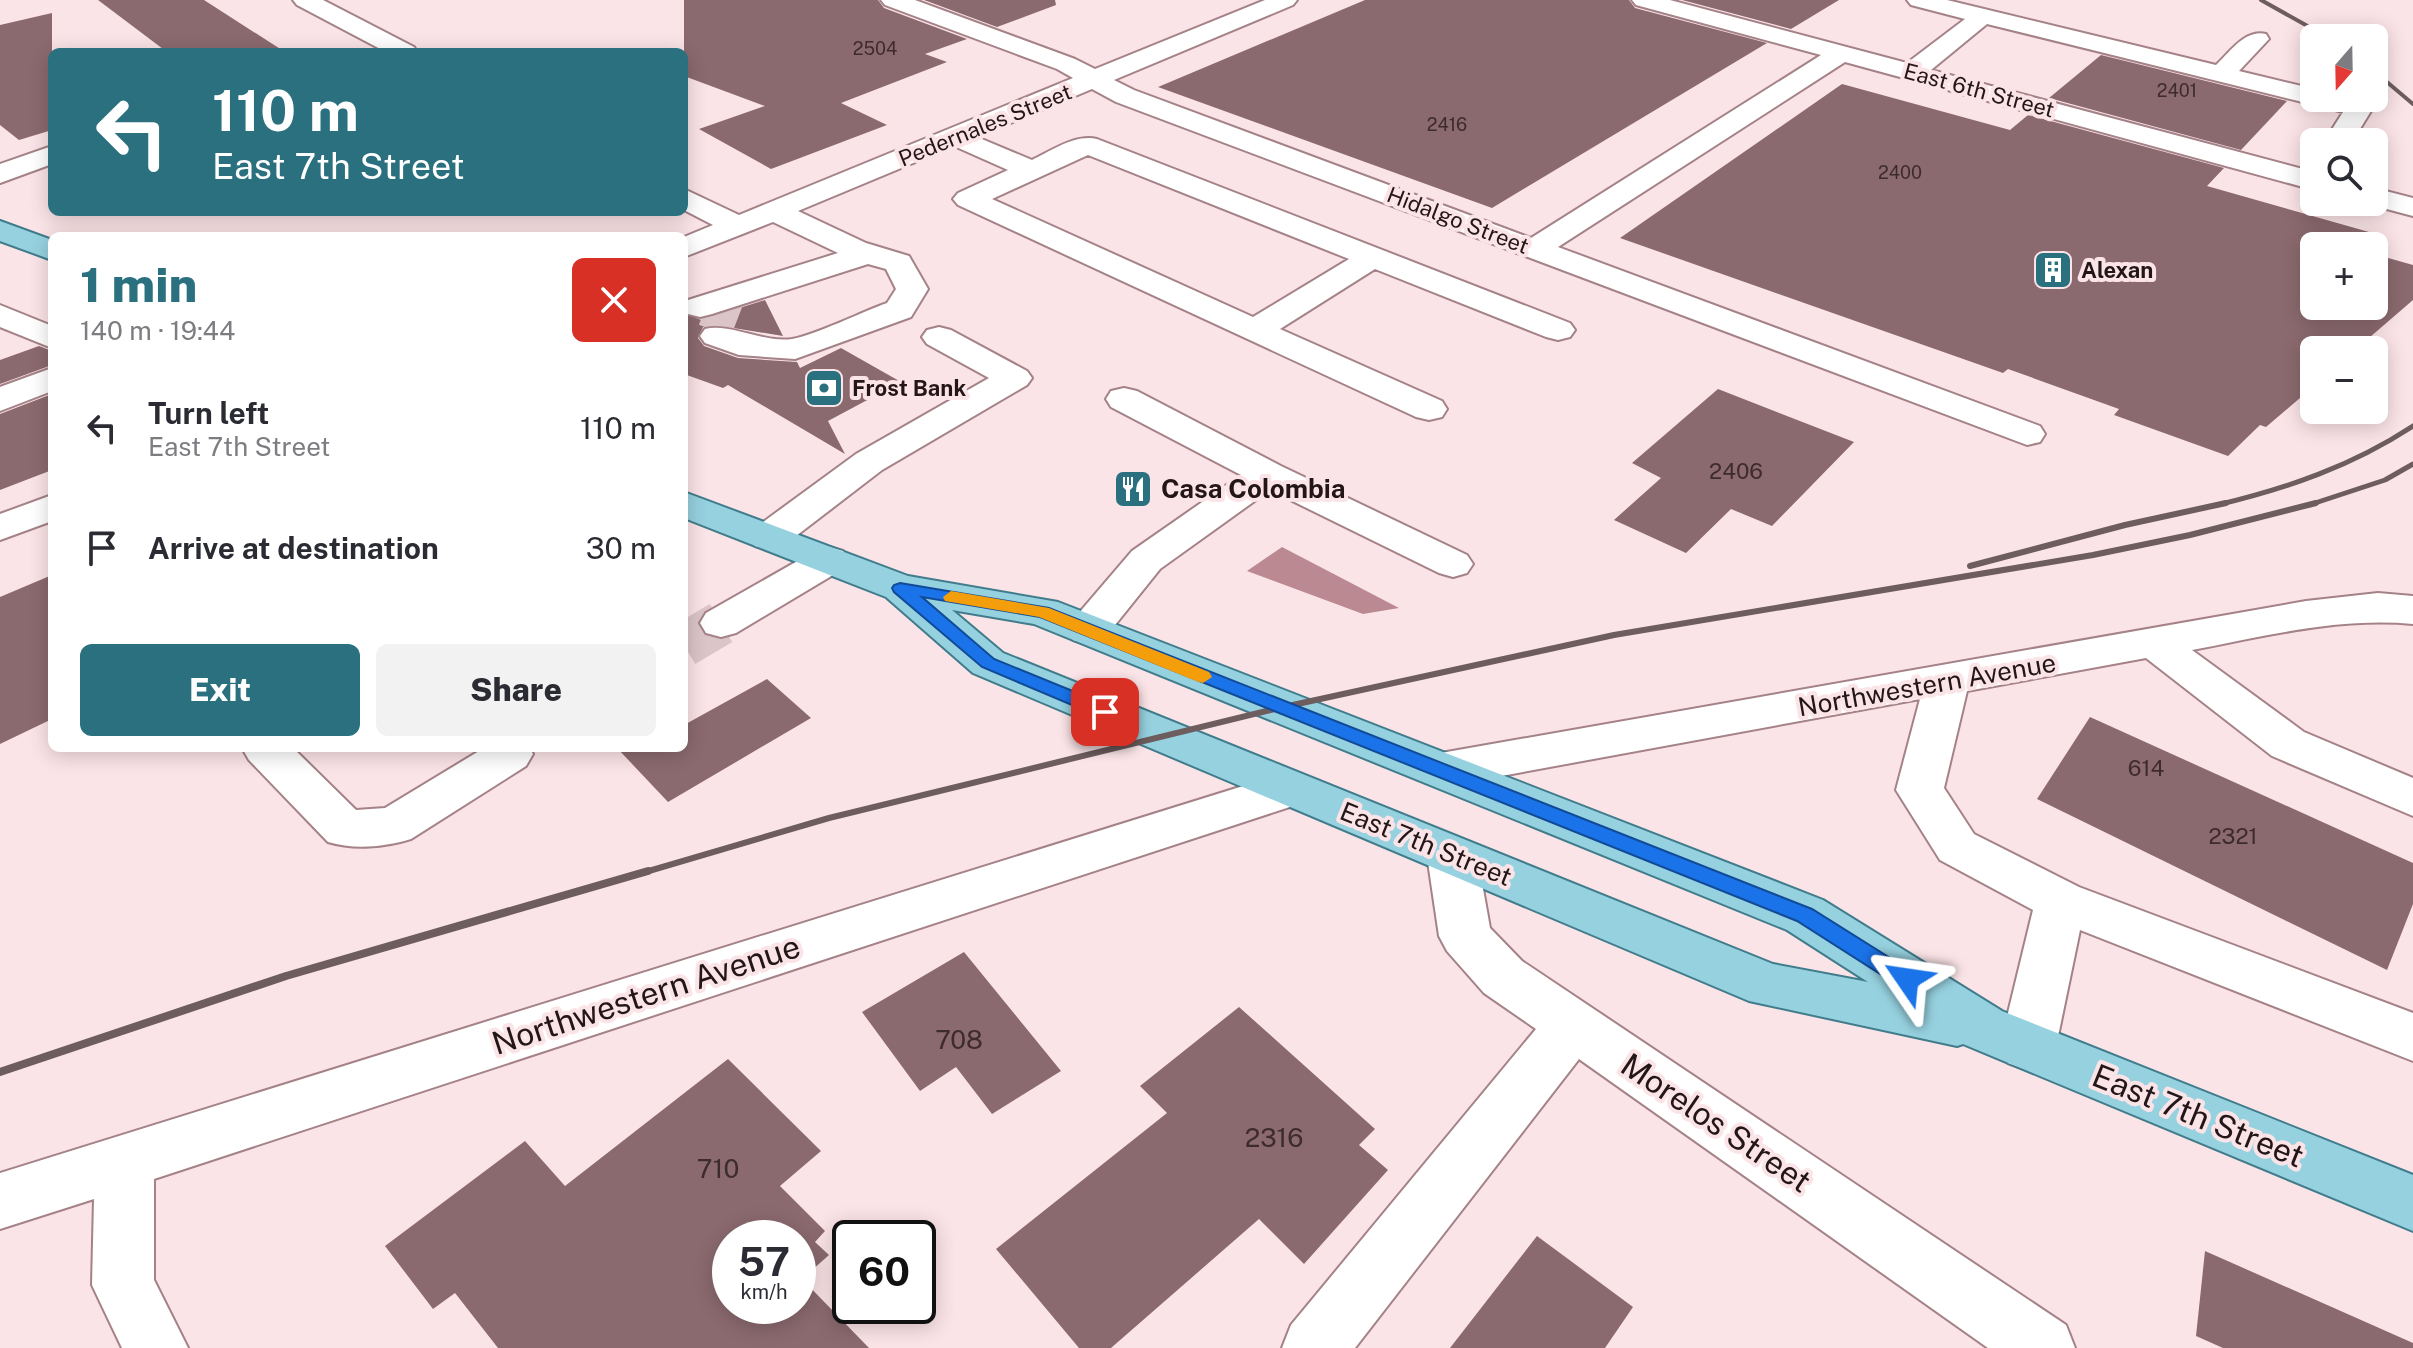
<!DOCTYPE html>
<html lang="en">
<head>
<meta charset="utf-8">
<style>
  body { margin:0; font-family:"Public Sans",sans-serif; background:#f2f2f3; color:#2b2b33; height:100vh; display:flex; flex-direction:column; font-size:30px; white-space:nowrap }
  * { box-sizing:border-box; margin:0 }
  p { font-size:26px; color:#7c7c81 }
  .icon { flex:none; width:44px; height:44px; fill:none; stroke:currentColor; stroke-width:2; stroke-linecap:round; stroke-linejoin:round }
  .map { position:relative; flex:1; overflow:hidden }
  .sheet { position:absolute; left:48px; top:232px; width:640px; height:520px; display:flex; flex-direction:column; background:#fff; border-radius:12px; box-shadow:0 4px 20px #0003 }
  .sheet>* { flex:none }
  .hud { position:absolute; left:48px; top:48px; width:640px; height:168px; border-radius:12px; box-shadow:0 4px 20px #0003; background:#2a707f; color:#fff; overflow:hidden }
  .needle { width:52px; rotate:200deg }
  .buttons { position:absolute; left:2300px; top:24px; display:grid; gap:16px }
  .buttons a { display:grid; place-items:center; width:88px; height:88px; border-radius:12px; background:#fff; box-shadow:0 4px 20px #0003; font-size:40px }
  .speed { position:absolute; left:712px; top:1220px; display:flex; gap:16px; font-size:40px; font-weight:700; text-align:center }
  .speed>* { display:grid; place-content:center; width:104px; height:104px; border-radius:50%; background:#fff; box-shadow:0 4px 20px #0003; line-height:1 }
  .speed small { font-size:20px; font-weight:400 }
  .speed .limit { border:4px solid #111; border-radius:12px; background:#fff; color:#111 }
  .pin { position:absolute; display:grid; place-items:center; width:68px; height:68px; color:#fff; margin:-34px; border-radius:16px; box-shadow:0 4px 12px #0006 }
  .me { position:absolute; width:88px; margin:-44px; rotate:302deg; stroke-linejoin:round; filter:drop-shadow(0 0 6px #0008) }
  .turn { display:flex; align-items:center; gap:28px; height:168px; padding:0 32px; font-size:36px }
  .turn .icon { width:104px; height:104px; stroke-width:2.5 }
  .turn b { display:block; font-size:56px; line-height:68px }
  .round { display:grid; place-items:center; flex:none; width:84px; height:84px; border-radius:12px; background:#f2f2f3 }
  .head { display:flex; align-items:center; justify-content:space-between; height:136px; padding:0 32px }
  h1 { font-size:48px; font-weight:800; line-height:60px; color:#2a707f }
  .cta { display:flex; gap:16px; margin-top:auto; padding:16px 32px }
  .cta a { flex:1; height:92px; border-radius:12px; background:#2a707f; color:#fff; font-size:32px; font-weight:800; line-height:92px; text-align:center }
  .cta a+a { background:#f2f2f3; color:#2b2b33 }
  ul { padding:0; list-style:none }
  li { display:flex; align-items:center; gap:24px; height:120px; padding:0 32px }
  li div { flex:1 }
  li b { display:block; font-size:30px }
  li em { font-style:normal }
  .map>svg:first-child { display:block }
  .water { fill:#bb8991 }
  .building { fill:#8b6a6f; fill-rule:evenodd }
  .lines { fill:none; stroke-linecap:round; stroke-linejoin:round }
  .minor-tunnel-far1 { stroke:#dbc5c8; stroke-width:34; stroke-dasharray:34 17; stroke-linecap:butt }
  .minor-tunnel { stroke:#dbc5c8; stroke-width:44; stroke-dasharray:44 22; stroke-linecap:butt }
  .minor-casing { stroke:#a48287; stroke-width:4 }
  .major-casing { stroke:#407c8b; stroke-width:4 }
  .minor { fill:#fff; fill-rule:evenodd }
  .major { fill:#96d1df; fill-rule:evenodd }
  .rail-far3 { stroke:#6d5d5f; stroke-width:4 }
  .rail-far2 { stroke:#6d5d5f; stroke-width:5 }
  .rail-far1 { stroke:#6d5d5f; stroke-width:6 }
  .rail { stroke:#6d5d5f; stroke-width:8 }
  .route { fill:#1a73e8; stroke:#114b97; stroke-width:2 }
  .slow { fill:#f59e0b }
  .labels { text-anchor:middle; stroke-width:8; stroke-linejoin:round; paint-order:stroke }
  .far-number-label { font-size:18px; fill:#3d2b2e }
  .far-street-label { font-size:22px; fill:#231618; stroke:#fbe4e7 }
  .far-poi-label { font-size:22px; font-weight:bold; fill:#231618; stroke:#fbe4e7; text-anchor:start }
  .number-label { font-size:22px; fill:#3d2b2e }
  .poi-label { font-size:26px; font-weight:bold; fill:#231618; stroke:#fbe4e7; text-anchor:start }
  .street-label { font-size:26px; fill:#231618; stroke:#fbe4e7 }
  .near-number-label { font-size:26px; fill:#3d2b2e }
  .near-street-label { font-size:32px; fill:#231618; stroke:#fbe4e7 }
</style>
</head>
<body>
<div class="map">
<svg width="2413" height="1348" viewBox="0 0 2413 1348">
  <rect width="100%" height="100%" fill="#fbe4e7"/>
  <path class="water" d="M1282,547L1399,608L1363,614L1247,571Z"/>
  <g class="building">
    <path d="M98,0H204L285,52H167Z"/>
    <path d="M684,0H878L884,8L967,39L925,54L947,62L841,103L887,125L771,169L699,129L765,106L684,76Z"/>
    <path d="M924,0H1055L1056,5L997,27Z"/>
    <path d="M1365,0H1629L1635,8L1767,43L1492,208L1158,87Z"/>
    <path d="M1682,0H1839L1791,29Z"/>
    <path d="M52,13V130L19,140L0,125V25Z"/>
    <path d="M2101,55L2287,101L2241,150L2049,98Z"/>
    <path d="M1842,84L2010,130L2028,115L2224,168L2207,186L2369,232L2360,246H2314V306H2374V254L2413,265V300L2355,350H2314V386L2266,427L2260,425L2228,456L2114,415L2119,409L2008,369L2003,373L1620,238Z"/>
    <path d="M765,300L783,336L715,325L703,327L698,338L704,346L738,358L797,362L800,368L841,348L901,382L828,421L845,454L728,385L723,388L684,374V313L701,320Z"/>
    <path d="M39,346L52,351V365L0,384V360Z"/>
    <path d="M1718,389L1854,442L1772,526L1731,509L1686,553L1614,520L1661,478L1632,463Z"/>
    <path d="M52,394V470L0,490V414Z"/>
    <path d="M52,575V719L0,744V597Z"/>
    <path d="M767,679L811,718L668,802L617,748H684V725Z"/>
    <path d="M2090,717L2413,863V904L2387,970L2037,799Z"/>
    <path d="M964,952L1061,1071L992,1114L956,1067L920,1091L862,1012Z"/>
    <path d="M1239,1007L1375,1129L1359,1145L1388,1170L1304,1264L1259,1219L1111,1348H1079L996,1249L1167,1113L1140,1086Z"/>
    <path d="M728,1059L821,1151L780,1186L825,1231L815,1242L829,1255L802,1279L869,1348H498L455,1293L433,1309L385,1246L525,1141L565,1186ZM730,1238H798V1306H730Z"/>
    <path d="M1537,1236L1633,1307L1605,1348H1450Z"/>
    <path d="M2205,1251L2413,1343V1348H2223L2196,1336Z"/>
  </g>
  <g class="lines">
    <path class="minor-tunnel-far1" d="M705,309L744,324"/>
    <path class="minor-tunnel" d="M684,645L721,623"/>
    <defs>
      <g id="minor">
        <path d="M293,0H323L414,47L417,52H386L297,5Z"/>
        <path d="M881,0H915L1075,59L1095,69L1265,0H1297L1293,5L1114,80L1134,90L1531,238L1821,55L1636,5L1632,0H1670L1907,63L1965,19L1911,5L1907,0H1947L2216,65C2230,52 2245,29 2266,34L2269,39L2239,71L2314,89V98L2361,100L2371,111L2352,142H2324L2343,112L1987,24L1931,70L2314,172V190L1845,62L1558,247L2040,426L2045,434L2040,442L2027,445L1116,102L1092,89L977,137L1032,160C1051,151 1075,134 1097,139L1570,323L1575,330L1570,337L1558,340L1546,337L1375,269L1280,329L1442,401L1447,409L1442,417L1429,420L1416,417L958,205L953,199L958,193L1008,170L954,146L798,211L866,243L909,256L928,289L911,317L795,359L739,355L705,343L700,336L705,329C730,323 763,343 792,339C815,335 862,312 887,303L896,289L886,269L868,264L712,314L700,317L688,314L684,307L688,300L838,253L773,222L684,257V237L713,225L684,210V189L739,215L1073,78L1057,69L885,5ZM1088,155L1349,259L1253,317L992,199Z"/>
        <path d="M52,146V164L0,183V164Z"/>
        <path d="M2374,188L2413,198V216L2364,203L2374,202Z"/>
        <path d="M0,305L52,326V348L0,327Z"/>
        <path d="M939,327L951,330L1027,371L1032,378L1027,385L882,470L783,546L769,549L755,546L749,537L755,528L856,454L989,378L927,344L922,337L927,330Z"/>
        <path d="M52,368V391L0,411V387Z"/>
        <path d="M1124,388L1137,391L1281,466L1467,555L1473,564L1467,573L1453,577L1439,573L1270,490L1160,569L1103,640L1088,644L1073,640L1067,630L1073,620L1132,551L1241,475L1111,407L1106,399L1111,391Z"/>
        <path d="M52,495V521L0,540V514Z"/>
        <path d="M829,547L843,551L849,560L843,569L736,633L721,637L706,633L700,623L706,613L815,551Z"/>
        <path d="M2378,593L2413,596V624C2339,617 2265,636 2192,650L2304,732L2413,778V816L2272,756L2146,658L1967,691L1944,788L1974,834L2079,887L2413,1013V1061L2080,930L2056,1046L2048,1063L2028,1070L2008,1063L2000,1046L2033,910L1940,860L1896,790L1920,699L1441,787L1424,782L1418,770L1424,758L1441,753L2306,601Z"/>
        <path d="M242,748H293L356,810L385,808L484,748H530L533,754L526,766L411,839C385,847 354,850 328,842L249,760Z"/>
        <path d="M1291,771L1308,777L1315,789L1308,801L154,1179V1280L188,1348H122L92,1285L94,1199L0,1229V1173Z"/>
        <path d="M1452,836L1470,842L1477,855L1490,928L1522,961L2066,1325L2075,1348H1988L1579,1059L1355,1348H1282L1291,1325L1536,1029L1484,993L1447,951L1439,936L1427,855L1434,842Z"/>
      </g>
      <g id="major">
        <path d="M0,221L52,240V260L0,241Z"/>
        <path d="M684,492L908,576L1058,602L1823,900L2002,1011L2413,1175V1231L1963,1044L1957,1046L1749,1001L973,673L886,597L684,518ZM952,610L1034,624L1787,930L1868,982L1773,964L1003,653Z"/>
      </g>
    </defs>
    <use href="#minor" class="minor-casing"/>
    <use href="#major" class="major-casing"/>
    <use href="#minor" class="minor"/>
    <use href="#major" class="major"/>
    <g class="rail-far3">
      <path d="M2261,0L2329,38"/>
      <path d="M2374,71L2413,104"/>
    </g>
    <g class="rail-far2">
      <path d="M2217,505C2288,488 2352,466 2413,426"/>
      <path d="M2309,505L2385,480L2413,464"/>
    </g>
    <g class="rail-far1">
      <path d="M1970,566L2125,525L2226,503"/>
      <path d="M642,873L829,818L1279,708L1614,635L2093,555L2190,535L2316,503"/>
    </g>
    <path class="rail" d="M0,1072L286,976L648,871"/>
  </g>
  <path class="route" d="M900,583L1049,608L1812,909L1914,973L1918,979L1914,986L1907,988L1899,986L1797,921L1040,617L922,597L994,659L1112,707L1114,712L1112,716H1098L982,667L894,592L892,588L894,585Z"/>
  <path class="slow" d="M951,591L1049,608L1209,672L1212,677L1203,683L1196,681L1039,617L945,601L943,597Z"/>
  <defs>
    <symbol id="building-square" viewBox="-11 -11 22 22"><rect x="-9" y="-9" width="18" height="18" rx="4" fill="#2a707f" stroke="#fbe4e7"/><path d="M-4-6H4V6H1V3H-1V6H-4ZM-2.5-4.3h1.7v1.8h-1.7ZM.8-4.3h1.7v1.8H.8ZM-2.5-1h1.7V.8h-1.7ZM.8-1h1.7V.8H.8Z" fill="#fff"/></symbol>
    <symbol id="bank-square" viewBox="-11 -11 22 22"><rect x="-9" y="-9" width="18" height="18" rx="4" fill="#2a707f" stroke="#fbe4e7"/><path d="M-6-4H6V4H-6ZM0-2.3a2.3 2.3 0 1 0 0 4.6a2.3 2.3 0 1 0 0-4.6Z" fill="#fff"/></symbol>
    <symbol id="restaurant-square" viewBox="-11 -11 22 22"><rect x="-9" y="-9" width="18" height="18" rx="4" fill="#2a707f" stroke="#fbe4e7"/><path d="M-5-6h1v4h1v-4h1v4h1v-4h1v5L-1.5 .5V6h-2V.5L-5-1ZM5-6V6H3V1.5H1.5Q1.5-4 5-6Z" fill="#fff"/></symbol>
  </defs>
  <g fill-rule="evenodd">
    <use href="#building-square" x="2031" y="248" width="44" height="44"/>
    <use href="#bank-square" x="802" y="366" width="44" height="44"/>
    <use href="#restaurant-square" x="1111" y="467" width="44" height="44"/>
  </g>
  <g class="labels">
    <g class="far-number-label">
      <text x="875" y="55">2504</text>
      <text x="2177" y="97">2401</text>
      <text x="1447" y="131">2416</text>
      <text x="1900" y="179">2400</text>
    </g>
    <g class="far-street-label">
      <text transform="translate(1979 90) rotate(15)" y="8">East 6th Street</text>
      <text transform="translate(985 125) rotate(-22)" y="8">Pedernales Street</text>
      <text transform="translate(1458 220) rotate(21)" y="8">Hidalgo Street</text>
    </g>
    <g class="far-poi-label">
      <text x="2081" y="278">Alexan</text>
      <text x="852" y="396">Frost Bank</text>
    </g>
    <g class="number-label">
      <text x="1736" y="479">2406</text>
      <text x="2146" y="776">614</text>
      <text x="2233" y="844">2321</text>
    </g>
    <g class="poi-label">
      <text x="1161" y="498">Casa Colombia</text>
    </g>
    <g class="street-label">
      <text transform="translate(1927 685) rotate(-10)" y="9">Northwestern Avenue</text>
      <text transform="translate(1426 844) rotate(22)" y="9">East 7th Street</text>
    </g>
    <g class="near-number-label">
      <text x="959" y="1049">708</text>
      <text x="1274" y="1147">2316</text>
      <text x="718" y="1178">710</text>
    </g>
    <g class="near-street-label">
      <text transform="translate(646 995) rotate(-18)" y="11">Northwestern Avenue</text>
      <text transform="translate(2198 1116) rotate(22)" y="11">East 7th Street</text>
      <text transform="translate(1716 1123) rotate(34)" y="11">Morelos Street</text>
    </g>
  </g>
</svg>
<div class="buttons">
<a><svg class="needle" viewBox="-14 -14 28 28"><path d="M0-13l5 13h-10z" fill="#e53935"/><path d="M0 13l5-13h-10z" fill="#7c7c81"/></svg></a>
<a><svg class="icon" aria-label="search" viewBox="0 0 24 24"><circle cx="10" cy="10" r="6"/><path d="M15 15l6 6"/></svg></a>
<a>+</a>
<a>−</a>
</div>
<div class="speed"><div>57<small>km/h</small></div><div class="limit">60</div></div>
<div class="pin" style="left:1105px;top:712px;background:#d93025"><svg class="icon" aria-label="arrive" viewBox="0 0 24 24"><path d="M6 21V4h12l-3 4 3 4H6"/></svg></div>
<svg class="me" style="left:1907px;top:979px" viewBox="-20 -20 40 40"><path d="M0-17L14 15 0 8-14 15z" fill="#1a73e8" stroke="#fff" stroke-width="4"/></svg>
<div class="hud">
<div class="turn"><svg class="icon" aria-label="left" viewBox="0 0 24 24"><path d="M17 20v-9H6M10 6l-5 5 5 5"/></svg><div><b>110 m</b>East 7th Street</div></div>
</div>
<section class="sheet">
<div class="head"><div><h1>1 min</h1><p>140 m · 19:44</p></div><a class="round" style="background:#d93025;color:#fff"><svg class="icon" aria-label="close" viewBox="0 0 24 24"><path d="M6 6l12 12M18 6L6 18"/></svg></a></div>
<ul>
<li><svg class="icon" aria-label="left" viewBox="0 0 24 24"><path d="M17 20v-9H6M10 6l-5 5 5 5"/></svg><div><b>Turn left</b><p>East 7th Street</p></div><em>110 m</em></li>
<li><svg class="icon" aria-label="arrive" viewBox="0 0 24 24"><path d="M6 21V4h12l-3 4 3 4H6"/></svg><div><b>Arrive at destination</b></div><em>30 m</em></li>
</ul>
<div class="cta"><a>Exit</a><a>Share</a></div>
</section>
</div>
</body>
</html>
